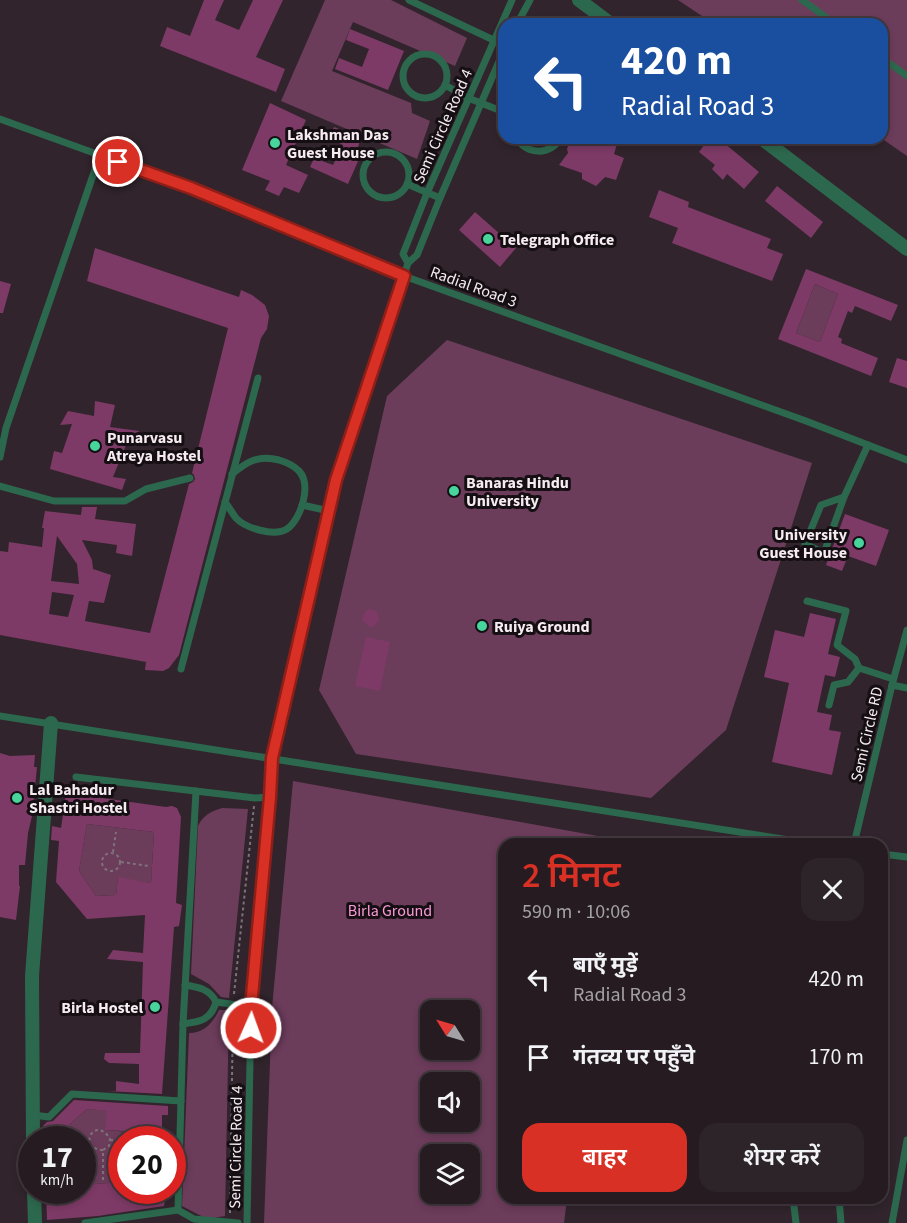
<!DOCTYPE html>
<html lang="hi">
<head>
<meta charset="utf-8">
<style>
  body { margin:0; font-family:"Source Sans 3","Noto Sans Devanagari",sans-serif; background:#2d242a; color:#f1f3f6; height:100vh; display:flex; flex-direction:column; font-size:22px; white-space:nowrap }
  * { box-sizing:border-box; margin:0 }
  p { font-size:20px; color:#a3a1a5 }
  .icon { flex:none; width:33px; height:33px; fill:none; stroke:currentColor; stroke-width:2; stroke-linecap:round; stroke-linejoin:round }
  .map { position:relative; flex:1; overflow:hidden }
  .details { position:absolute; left:498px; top:838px; width:390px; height:366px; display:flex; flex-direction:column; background:#251b21; border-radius:18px; box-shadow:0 3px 9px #0003,0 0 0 2px #42393f }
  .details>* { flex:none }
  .guide { position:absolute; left:498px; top:18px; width:390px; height:126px; border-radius:18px; box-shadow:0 3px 9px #0003,0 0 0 2px #42393f; background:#1a4fa0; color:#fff; overflow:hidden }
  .needle { width:39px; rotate:307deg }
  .tools { position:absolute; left:420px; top:1000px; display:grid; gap:12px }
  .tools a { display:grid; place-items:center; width:60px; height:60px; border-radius:12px; background:#251b21; box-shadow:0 3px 9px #0003,0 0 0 2px #42393f; font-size:30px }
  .speed { position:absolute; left:18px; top:1126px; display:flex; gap:12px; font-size:30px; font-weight:700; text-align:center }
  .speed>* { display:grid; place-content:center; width:78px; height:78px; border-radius:50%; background:#251b21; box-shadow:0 3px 9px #0003,0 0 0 2px #42393f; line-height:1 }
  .speed small { font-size:15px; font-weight:400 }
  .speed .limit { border:9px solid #d22; background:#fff; color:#111 }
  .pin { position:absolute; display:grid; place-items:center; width:51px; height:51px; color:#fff; margin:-26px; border:3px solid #fff; border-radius:50%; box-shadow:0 2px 6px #0007 }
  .me { position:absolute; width:66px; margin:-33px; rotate:2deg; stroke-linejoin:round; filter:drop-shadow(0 0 4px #0008) }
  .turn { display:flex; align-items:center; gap:21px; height:126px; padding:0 24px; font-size:27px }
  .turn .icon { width:78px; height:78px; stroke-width:2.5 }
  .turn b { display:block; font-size:42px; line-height:51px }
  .round { display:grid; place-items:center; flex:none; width:63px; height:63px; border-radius:18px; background:#2d242a }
  .head { display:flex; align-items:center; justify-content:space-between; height:102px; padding:0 24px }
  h1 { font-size:36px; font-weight:600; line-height:45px; color:#d93025 }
  .primary-button { display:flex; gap:12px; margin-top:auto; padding:12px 24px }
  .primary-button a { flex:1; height:69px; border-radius:18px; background:#d93025; color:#fff; font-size:24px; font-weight:600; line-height:69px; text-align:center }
  .primary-button a+a { background:#2d242a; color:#f1f3f6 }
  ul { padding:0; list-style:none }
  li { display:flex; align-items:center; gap:18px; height:78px; padding:0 24px }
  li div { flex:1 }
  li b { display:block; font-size:22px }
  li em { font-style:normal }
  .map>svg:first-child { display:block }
  .green { fill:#6c3c5b; fill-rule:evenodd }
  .building { fill:#7d3a66; fill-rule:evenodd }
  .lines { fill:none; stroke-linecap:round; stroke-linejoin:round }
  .path { stroke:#7e737a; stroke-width:2; stroke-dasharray:3 3; stroke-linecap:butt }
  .service { stroke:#2c684e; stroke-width:7 }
  .minor { stroke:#2c684e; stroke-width:14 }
  .route-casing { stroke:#8d1f18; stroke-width:15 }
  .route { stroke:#d93025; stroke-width:10 }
  .poi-dot { fill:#48d49d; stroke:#150f13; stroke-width:2 }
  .labels { text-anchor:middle; stroke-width:6; stroke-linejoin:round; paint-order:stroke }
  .street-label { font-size:16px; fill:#f5ebf1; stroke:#150f13 }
  .poi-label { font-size:16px; font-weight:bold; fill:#f5ebf1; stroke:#150f13; text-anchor:start }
  .park-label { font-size:16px; fill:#fc9ad8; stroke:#150f13 }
</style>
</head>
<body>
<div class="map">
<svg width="907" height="1223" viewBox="0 0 907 1223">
  <rect width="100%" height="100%" fill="#31242c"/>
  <g class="green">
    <path d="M325,0H391L467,38L455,66L353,22L332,71L411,103L412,113L430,121L417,159L281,101Z"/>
    <path d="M678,0H907V156L881,138H882V24H714Z"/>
    <path d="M815,284L838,294L820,342L796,333Z"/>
    <path d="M447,340L812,463L726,730L651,798L356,754L319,690L387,396Z"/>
    <path d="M293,781L642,844H504V1198L567,1199L564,1223H264L272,1008ZM430,1011H470V1050H430ZM430,1083H470V1122H430ZM430,1155H470V1194H430Z"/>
    <path d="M222,808L248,809L229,998L221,997L209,984L191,974L198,826C203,815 212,811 222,808Z"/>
    <path d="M87,824L154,832L151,883L118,878L116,895L96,896L79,871Z"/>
    <path d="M219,1010H229L225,1216L207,1219L182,1206L189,1033C204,1033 213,1023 219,1010Z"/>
    <path d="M87,1109L138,1113L106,1130L127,1132L139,1129V1140H122L121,1182L83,1185L82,1140H69V1125Z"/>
  </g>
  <g class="building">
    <path d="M204,0H224L215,20L239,30L253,0H283L256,57L285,69L276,92L160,46L167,27L190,36Z"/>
    <path d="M350,29L404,51L388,90L335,69L339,58L362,67L369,49L346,40Z"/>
    <path d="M270,103L306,120L286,165L308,175L299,193L284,187L279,196L265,190L270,181L242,170Z"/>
    <path d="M334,127L361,138L358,147L363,150L348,184L310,167L314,158L333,165L343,145L329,138Z"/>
    <path d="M578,138H605L617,144L614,154L624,158L616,180L605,177L596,186L582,179V173L559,165L568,153L567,149L570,141Z"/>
    <path d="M709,138H718L759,172L744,189L727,174L723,180L712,169L715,165L699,152Z"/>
    <path d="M777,186L823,222L811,238L765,201Z"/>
    <path d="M659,190L689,202L688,207L771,239L767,248L783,254L772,281L672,243L678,228L649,217Z"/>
    <path d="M475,212L516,248L500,267L459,230Z"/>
    <path d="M95,248L239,297L241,290L252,295L265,305L269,316L267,329L261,338L179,655L169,668L163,671L145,670L146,662L0,635V551L8,552L9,542L42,547L44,528H42L45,511L81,515L82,507H97L95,519L136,524L132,556L116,553L117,545L82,540L92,560L93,569L111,575L104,603L89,601L85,621L150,633L189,484L193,482L195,479L194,475L192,473L228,328L87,281ZM57,536L77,564L79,584L51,581ZM52,592L74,595L68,617L49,614Z"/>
    <path d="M806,269L898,305L891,321L855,306L852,313L848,311L838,337L842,339L841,343L878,358L871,376L778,339ZM815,284L838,294L820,342L796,333Z"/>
    <path d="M0,281L11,284L3,313H0Z"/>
    <path d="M897,358L907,361V388L889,382Z"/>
    <path d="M95,401L115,405L110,427L139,431L136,446L126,445L113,477L126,479L122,490L50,469L54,451L62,453L72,424L60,425L68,411L94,416Z"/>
    <path d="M845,514L889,530L876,566L848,556L842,571L826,565Z"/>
    <path d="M370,609L376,611L378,615L379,621L371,628L364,622L362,618L366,611Z"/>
    <path d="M810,613L836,619L828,654L840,657L835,677L825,675L817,712L832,715L829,730L841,732L832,775L772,762L789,683L764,677L775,630L804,637Z"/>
    <path d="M366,637L390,642L380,691L355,686Z"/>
    <path d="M0,753L10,756L35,755L34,767H37L32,816L28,833L25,865H19V886H20L16,920L0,917Z"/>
    <path d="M67,787L89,790L88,796L166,807L172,806L177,808L181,817L176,903L182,905L179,926L174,927L162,1094H164L106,1091H116V1081L139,1084V1064L109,1063L104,1059L105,1053H140L143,962L107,959L113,950L143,953L145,915L87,919L56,882L59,841L51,840L52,826L61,828ZM87,824L154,832L151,883L118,877L116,895L96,896L79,871Z"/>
    <path d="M74,1100L168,1106V1115H162V1140H139V1132L105,1130L107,1111L87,1109L69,1125V1140H44L43,1126L47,1122L53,1121Z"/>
    <path d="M122,1182V1191H161L165,1200L164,1206L98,1216L47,1220L46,1191H82V1185Z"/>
  </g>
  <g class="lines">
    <g class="path">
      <path d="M113,852L116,832"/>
      <circle cx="111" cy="862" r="9"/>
      <path d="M121,862L149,866"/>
      <path d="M234,994L254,806"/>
      <path d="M68,1138L89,1140"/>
      <path d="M110,1140L122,1141"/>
      <path d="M103,1150C76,1149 95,1114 110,1139L109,1146L103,1150V1181"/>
      <path d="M230,1213L233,1012"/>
    </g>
    <g class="service">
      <path d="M409,0L504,45"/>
      <path d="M802,0L835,24"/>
      <path d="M517,24L530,0"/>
      <circle cx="425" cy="76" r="22"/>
      <path d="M882,58L907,76"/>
      <path d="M445,85L468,98L504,112"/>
      <path d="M0,119L191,188L404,276L806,421L907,460"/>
      <path d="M516,138C528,155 549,156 561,138"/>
      <circle cx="386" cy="175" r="23"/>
      <path d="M407,184L440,198"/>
      <path d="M408,263L403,254L427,193L512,0"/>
      <path d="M0,457L6,428L100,155"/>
      <path d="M0,486L54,501H125L146,489L190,478"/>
      <path d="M844,497L821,505L805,544L824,553L844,497L868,445"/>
      <path d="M225,502C229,507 232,513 236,518C245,528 274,537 287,529C301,519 312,485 299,471C293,465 286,462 279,460C258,455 248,461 232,474"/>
      <path d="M302,505L329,511"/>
      <path d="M807,601L846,611L837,645L855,659L859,668L893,679"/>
      <path d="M181,669L258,378"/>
      <path d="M892,685L907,688"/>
      <path d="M829,705L834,685L848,682L859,668"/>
      <path d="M0,716L815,844"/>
      <path d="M76,777L255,798L270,797"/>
      <path d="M196,791L183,1024L178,1210L194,1219L238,1223"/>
      <path d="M854,844L892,685L907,630"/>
      <path d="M882,854L907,857"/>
      <path d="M216,1002L251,1007"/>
      <path d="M183,1024C200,1022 211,1020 216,1002C210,989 198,987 185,985"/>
      <path d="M33,1115L49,1117L72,1094L181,1101"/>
      <path d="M793,1198L796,1223"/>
      <path d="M839,1198L841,1223"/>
      <path d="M85,1223L178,1210"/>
      <path d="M247,1223L251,1007L270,797L272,758L336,481L408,263L417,255L440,198L504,50"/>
      <path d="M892,1223L907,1140"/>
    </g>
    <g class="minor">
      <path d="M579,0L611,24"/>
      <path d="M761,138L907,249"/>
      <path d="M33,1140L32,976L51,723"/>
      <path d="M34,1191L35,1223"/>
    </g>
  </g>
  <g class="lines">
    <defs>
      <path id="route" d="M118,162L191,188L404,276L336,480L272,758L270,797L251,1007V1028"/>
    </defs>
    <use href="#route" class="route-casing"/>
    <use href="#route" class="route"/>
  </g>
  <g class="poi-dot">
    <circle cx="275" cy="143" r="6"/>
    <circle cx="488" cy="239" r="6"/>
    <circle cx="95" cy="446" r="6"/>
    <circle cx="454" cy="491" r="6"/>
    <circle cx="859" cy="543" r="6"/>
    <circle cx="482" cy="626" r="6"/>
    <circle cx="17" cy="798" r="6"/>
    <circle cx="155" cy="1007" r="6"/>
  </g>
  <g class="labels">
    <g class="street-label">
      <text transform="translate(442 126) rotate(-66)" y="6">Semi Circle Road 4</text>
      <text transform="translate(474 286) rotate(20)" y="6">Radial Road 3</text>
      <text transform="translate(866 734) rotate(-77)" y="6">Semi Circle RD</text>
      <text transform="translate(235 1147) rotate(-89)" y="6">Semi Circle Road 4</text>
    </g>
    <g class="poi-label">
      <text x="287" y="140">Lakshman Das<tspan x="287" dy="18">Guest House</tspan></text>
      <text x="500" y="245">Telegraph Office</text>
      <text x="107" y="443">Punarvasu<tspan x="107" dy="18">Atreya Hostel</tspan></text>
      <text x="466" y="488">Banaras Hindu<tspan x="466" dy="18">University</tspan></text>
      <text x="847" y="540" text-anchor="end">University<tspan x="847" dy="18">Guest House</tspan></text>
      <text x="494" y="632">Ruiya Ground</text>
      <text x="29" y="795">Lal Bahadur<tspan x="29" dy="18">Shastri Hostel</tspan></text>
      <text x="143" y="1013" text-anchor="end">Birla Hostel</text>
    </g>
    <g class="park-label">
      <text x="390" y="916">Birla Ground</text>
    </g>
  </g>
</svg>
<div class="tools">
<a><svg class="needle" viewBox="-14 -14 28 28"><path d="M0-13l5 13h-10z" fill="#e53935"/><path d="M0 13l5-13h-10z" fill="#a3a1a5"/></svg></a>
<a><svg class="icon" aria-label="sound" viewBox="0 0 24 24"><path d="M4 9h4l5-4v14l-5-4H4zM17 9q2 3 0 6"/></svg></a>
<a><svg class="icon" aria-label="layers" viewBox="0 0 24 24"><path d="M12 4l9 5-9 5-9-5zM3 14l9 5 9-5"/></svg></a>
</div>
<div class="speed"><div>17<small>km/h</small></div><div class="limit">20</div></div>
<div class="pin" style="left:118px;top:162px;background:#d93025"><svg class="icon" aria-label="arrive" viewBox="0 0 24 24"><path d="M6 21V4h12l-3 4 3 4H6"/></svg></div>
<svg class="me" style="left:251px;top:1028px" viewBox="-20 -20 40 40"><circle r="17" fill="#d93025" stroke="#fff" stroke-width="3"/><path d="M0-11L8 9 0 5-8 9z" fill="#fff"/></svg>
<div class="guide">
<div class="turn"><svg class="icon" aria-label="left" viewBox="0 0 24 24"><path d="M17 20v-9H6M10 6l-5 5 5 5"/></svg><div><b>420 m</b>Radial Road 3</div></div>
</div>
<section class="details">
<div class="head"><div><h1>2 मिनट</h1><p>590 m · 10:06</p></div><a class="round"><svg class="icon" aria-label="close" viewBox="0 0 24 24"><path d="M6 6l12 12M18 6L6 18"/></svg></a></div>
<ul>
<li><svg class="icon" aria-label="left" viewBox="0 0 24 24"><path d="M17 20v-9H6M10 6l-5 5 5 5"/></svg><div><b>बाएँ मुड़ें</b><p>Radial Road 3</p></div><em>420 m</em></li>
<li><svg class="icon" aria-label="arrive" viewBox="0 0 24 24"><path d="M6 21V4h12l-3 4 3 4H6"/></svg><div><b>गंतव्य पर पहुँचे</b></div><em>170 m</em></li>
</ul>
<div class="primary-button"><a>बाहर</a><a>शेयर करें</a></div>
</section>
</div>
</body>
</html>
